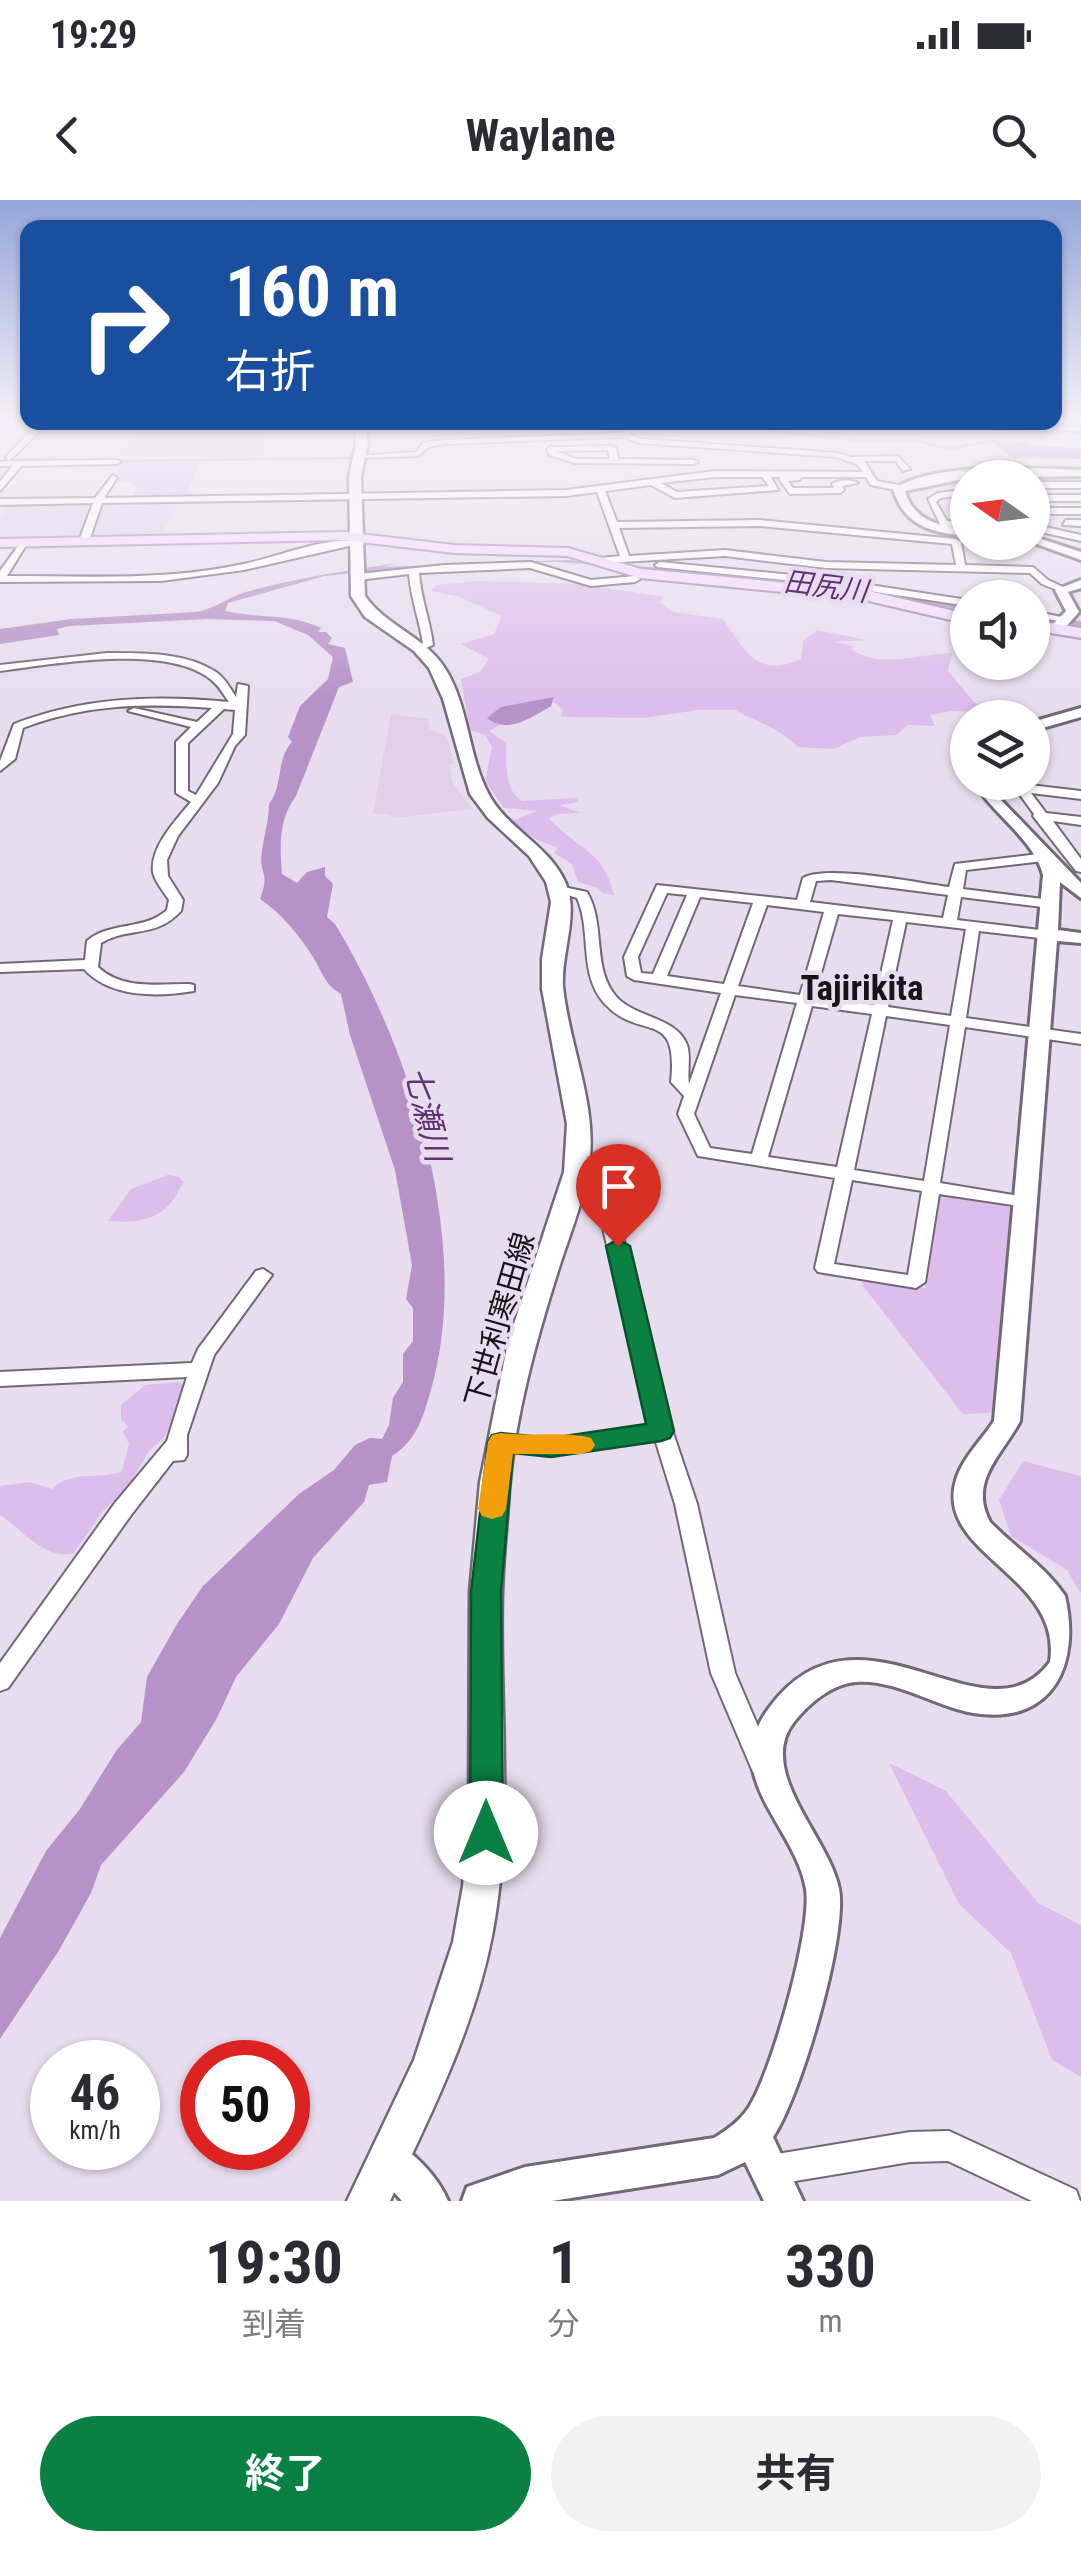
<!DOCTYPE html>
<html lang="ja">
<head>
<meta charset="utf-8">
<style>
  body { margin:0; font-family:"Roboto Condensed","Noto Sans JP",sans-serif; background:#f2f2f3; color:#2b2b33; height:100vh; display:flex; flex-direction:column; font-size:38px; white-space:nowrap }
  * { box-sizing:border-box; margin:0 }
  p { font-size:32px; color:#7c7c81 }
  .icon { flex:none; width:55px; height:55px; fill:none; stroke:currentColor; stroke-width:2; stroke-linecap:round; stroke-linejoin:round }
  .map { position:relative; height:2001px; overflow:hidden }
  .drawer { display:flex; flex-direction:column; background:#fff; flex:1 }
  .drawer>* { flex:none }
  .top-card { position:absolute; left:20px; top:20px; width:1042px; height:210px; border-radius:20px; box-shadow:0 2px 8px #0004; background:#1a4fa0; color:#fff; overflow:hidden }
  .needle { width:65px; rotate:284deg }
  .fabs { position:absolute; left:950px; top:260px; display:grid; gap:20px }
  .fabs a { display:grid; place-items:center; width:100px; height:100px; border-radius:50%; background:#fff; box-shadow:0 2px 8px #0004; font-size:50px }
  .speed { position:absolute; left:30px; top:1840px; display:flex; gap:20px; font-size:50px; font-weight:700; text-align:center }
  .speed>* { display:grid; place-content:center; width:130px; height:130px; border-radius:50%; background:#fff; box-shadow:0 2px 8px #0004; line-height:1 }
  .speed small { font-size:25px; font-weight:400 }
  .speed .limit { border:15px solid #d22; background:#fff; color:#111 }
  .pin { position:absolute; display:grid; place-items:center; width:85px; height:85px; color:#fff; margin:-102px -42px; border-radius:50% 50% 50% 0; rotate:-45deg; box-shadow:0 0 10px #0007 }
  .pin .icon { rotate:45deg }
  .me { position:absolute; width:110px; margin:-55px; rotate:0deg; stroke-linejoin:round; filter:drop-shadow(0 0 8px #0008) }
  .turn { display:flex; align-items:center; gap:35px; height:210px; padding:0 40px; font-size:45px }
  .turn .icon { width:130px; height:130px; stroke-width:2.5 }
  .turn b { display:block; font-size:70px; line-height:85px }
  .eta { display:flex; justify-content:space-evenly; align-items:center; height:170px; text-align:center }
  .eta b { font-size:60px; font-weight:700; line-height:70px }
  .primary-button { display:flex; gap:20px; margin-top:auto; padding:20px 40px }
  .primary-button a { flex:1; height:115px; border-radius:60px; background:#0b8043; color:#fff; font-size:40px; font-weight:700; line-height:115px; text-align:center }
  .primary-button a+a { background:#f2f2f3; color:#2b2b33 }
  .status { display:flex; justify-content:space-between; align-items:center; height:70px; padding:0 50px; background:#fff; direction:ltr }
  .status svg { height:28px; fill:currentColor }
  header { display:flex; justify-content:space-between; align-items:center; height:130px; padding:0 40px; background:#fff; font-size:45px; font-weight:700 }
  .map>svg:first-child { display:block }
  .built { fill:#dfcfe7 }
  .green { fill:#dcbdeb }
  .water { fill:#b692c7 }
  .lines { fill:none; stroke-linecap:round; stroke-linejoin:round }
  .stream { stroke:#b692c7; stroke-width:2.5 }
  .river { fill:#b692c7; fill-rule:evenodd }
  .minor-casing { stroke:#726877; stroke-width:4 }
  .tertiary-casing { stroke:#726877; stroke-width:6 }
  .secondary-casing { stroke:#726877; stroke-width:5 }
  .primary-casing { stroke:#a086ac; stroke-width:4 }
  .minor { fill:#fff; fill-rule:evenodd }
  .tertiary { fill:#fff; fill-rule:evenodd }
  .secondary { fill:#fff; fill-rule:evenodd }
  .primary { fill:#f2dcfd; fill-rule:evenodd }
  .route { fill:#0b8043; stroke:#07532c; stroke-width:2.5 }
  .slow { fill:#f59e0b }
  .labels { text-anchor:middle; stroke-width:9; stroke-linejoin:round; paint-order:stroke }
  .far-water-label { font-size:28px; font-style:italic; fill:#613374; stroke:#e8ddee }
  .street-label { font-size:30px; fill:#171319; stroke:#e8ddee }
  .water-label { font-size:32px; font-style:italic; fill:#613374; stroke:#e8ddee }
  .quarter-label { font-size:35px; font-weight:bold; fill:#171319; stroke:#e8ddee }
</style>
</head>
<body>
<div class="status"><b>19:29</b><svg viewBox="0 0 49 12"><path d="M0 12V9h3v3zM5 12V6h3v6zM10 12V3h3v9zM15 12V0h3v12zM26 1h20v11H26zM47 4h2v5h-2z"/></svg></div>
<header><svg class="icon" aria-label="back" viewBox="0 0 24 24"><path d="M15 5l-7 7 7 7"/></svg>Waylane<svg class="icon" aria-label="search" viewBox="0 0 24 24"><circle cx="10" cy="10" r="6"/><path d="M15 15l6 6"/></svg></header>
<div class="map">
<svg width="1081" height="2001" viewBox="0 0 1081 2001">
  <rect width="100%" height="100%" fill="#e8ddee"/>
  <g class="built">
    <path d="M138,222L144,226L274,229L263,256L258,257L17,259L40,233L75,226L59,223Z"/>
    <path d="M592,222L594,233L419,248L367,246L368,225L376,223Z"/>
    <path d="M180,302L159,338L0,342V319L10,304Z"/>
    <path d="M391,514L428,519L430,529L447,537L454,563L449,565L453,584L472,609L392,618L390,614H373Z"/>
  </g>
  <g class="green">
    <path d="M133,227L269,232L260,255L119,254Z"/>
    <path d="M122,262H200L184,300L131,301L138,286L132,285L134,281H114Z"/>
    <path d="M479,381L581,384L665,397L659,402L673,412L723,419C745,450 757,479 801,459L803,441L817,430L867,440L835,442L853,446L852,450C881,469 920,454 952,453L948,471L975,503L1021,513L952,511L930,515L935,526L908,525L896,535L860,537L834,549L798,547C780,528 758,523 735,510H698L644,518L561,517L563,510L550,499L489,531L506,543C507,564 503,588 522,601L576,598L579,602L560,605L580,613L557,614L549,618C574,648 603,648 614,695L603,693L598,688L578,682L572,664L554,653L558,648L533,638L511,621L538,611L504,608L485,581L492,547L485,535L470,530L461,479L480,472L489,459L461,444L494,434L502,416L457,396L431,391L436,385Z"/>
    <path d="M168,975L179,977L183,982C168,1018 144,1024 108,1021L131,989Z"/>
    <path d="M944,993L1012,1007L993,1213L963,1214L863,1086L862,1079L925,1088L939,995Z"/>
    <path d="M179,1182L188,1189L165,1236L149,1251L127,1288L103,1311L73,1354C42,1358 24,1331 0,1315V1286L30,1282L52,1289C73,1269 97,1281 122,1271L129,1244L123,1232L128,1226L121,1220V1205L145,1185Z"/>
    <path d="M1023,1261L1081,1276V1394L1067,1370L1011,1336L999,1300Z"/>
    <path d="M889,1563L946,1591L1038,1703L1081,1725V1877L1052,1860L1011,1753L959,1704Z"/>
  </g>
  <g class="water">
    <path d="M991,241L1081,249V259L1013,258Z"/>
    <path d="M568,360L789,379L557,362L453,363L325,376L228,403L225,411C260,419 290,413 321,428L318,432H326L332,438L328,444L345,448L353,482L339,487L296,596C278,620 280,646 282,674L297,683L307,672L325,667V676L333,684L327,717L335,724C411,849 472,1041 432,1186C424,1214 418,1240 392,1256L387,1282L369,1285L364,1302L313,1358L279,1424L236,1477L217,1518L184,1572L101,1665L91,1693L58,1752L0,1839V1738L46,1651L80,1609L116,1551L141,1522L147,1477L177,1424L203,1386L299,1294L334,1270L355,1245L370,1238L382,1239L389,1225L393,1198L403,1182V1154L413,1141V1108L406,1099L412,1065L395,970L350,835L341,794C324,784 323,773 313,757C300,736 281,713 260,699C271,670 258,676 262,651C264,634 269,620 269,604C284,585 275,561 292,542L288,537L300,506L328,479L333,457L308,435L274,421L207,419L70,426L57,429L59,435L0,444V429L71,419L196,412C215,409 228,397 246,392C296,378 348,370 400,363L381,367Z"/>
    <path d="M554,497L551,506C532,517 508,535 487,518L501,507Z"/>
  </g>
  <g class="lines">
    <g class="stream">
      <path d="M698,222L858,241H918L949,249L991,241L1026,243"/>
      <path d="M590,236L594,234V222"/>
      <path d="M480,243L504,241"/>
      <path d="M113,261L357,258"/>
    </g>
    <g class="river">
      <path d="M910,391L968,401V411L904,399L902,396Z"/>
      <path d="M1032,412L1081,421V431L1032,422Z"/>
    </g>
    <defs>
      <g id="minor">
        <path d="M44,222H55L39,232L9,261L117,260L121,262L117,264L21,266L0,291V282L12,266H0V262L9,261L6,257L33,228Z"/>
        <path d="M621,222H629L630,234L641,239L838,253L851,257L898,256L910,269L903,271L896,261H864L877,281L904,286L901,291L871,285L866,277H801L800,280L788,281L793,288H834L832,284C838,280 852,279 858,283L842,286L844,290L840,293L790,294L779,279L781,277H771L778,290L675,298L651,285L605,291L617,322L760,320L956,339L961,342L965,365L1033,367L1048,380L1067,389L1062,392L1042,384L1030,373L826,368L725,356L604,363L601,362V358L620,356L597,292L566,296L102,303L89,341L84,344L79,341L93,303L0,305V299L95,298L113,275L117,278L104,298L566,290L715,271L863,272L858,265L837,257L639,243L625,237L445,244L429,247L418,256L359,258L355,256L416,252L423,243L445,240L622,233ZM715,277H762L769,286L677,292L661,283ZM760,326L952,344L956,365L826,362L725,350L629,356L619,328Z"/>
        <path d="M814,222L1081,227V231L818,224Z"/>
        <path d="M612,246L616,248L618,259L694,260L698,262L694,264L575,263L549,255L547,249L551,247ZM608,250L610,259H576L556,251Z"/>
        <rect x="1032" y="282" width="49" height="6"/>
        <path d="M968,289V295L940,298L936,302L947,321L968,322V328L941,326L928,299L938,293Z"/>
        <rect x="1032" y="295" width="49" height="6"/>
        <rect x="1032" y="308" width="49" height="6"/>
        <path d="M1066,320H1081V326L1063,325Z"/>
        <path d="M1032,324L1081,335V341L1032,330Z"/>
        <path d="M23,339L28,342L7,376C87,376 170,381 248,363C277,357 336,333 362,343L244,370L161,381L0,382V371Z"/>
        <path d="M531,362L591,380L635,376L640,379L635,382L591,386L530,368L419,373C421,399 430,420 433,445L419,451L414,448L423,443C419,419 411,399 409,374L358,380L353,377L358,374L444,365Z"/>
        <path d="M660,362L824,378L968,400V406L824,384L657,367L655,365Z"/>
        <path d="M1032,411L1071,419L1066,422L1032,417Z"/>
        <path d="M107,453C142,453 185,452 216,472C225,478 230,488 236,497L238,484L248,486L245,535L235,546L218,583L178,636L167,660L168,676L183,700L181,711C155,739 129,726 101,743L98,767C122,790 159,784 189,784L194,785V791C158,797 110,798 84,769L0,772V764L85,760L87,741C110,721 144,731 167,710L169,700C164,692 155,682 153,672C150,647 176,620 191,602L176,593V542L191,527L128,511L134,508L197,522L212,508C147,503 85,504 23,528L15,559L0,571V561L14,524C84,497 155,495 229,502C223,494 218,484 209,478C163,444 54,464 0,471V465ZM224,509L235,510L233,534L196,595L188,591V543Z"/>
        <path d="M1021,584L1081,591V599L1031,593L1046,613L1081,617V625L1053,621L1081,659V672L1076,671L1033,616L1034,614L1015,588Z"/>
        <path d="M1047,653L1054,657L1052,660L966,670L963,689L1051,700L1058,704L1051,708L961,697L957,720L1048,731L1055,735L1048,739L979,731L966,818L1081,834V844L965,827L940,983L1026,997L1035,1002L1026,1007L939,994L925,1082L916,1088L818,1072L815,1068L835,978L698,956L678,914L684,896L671,882C679,806 640,843 604,803C578,773 592,732 577,698L552,690L559,686L587,692C605,723 593,762 612,791C629,819 675,814 687,845C691,857 687,871 689,884L721,793L634,780L627,776L624,757L657,685L797,700L803,678C826,664 918,683 949,687L955,664ZM831,680L948,695L943,718L810,702L816,681ZM667,693L687,695L653,774L641,773L638,757ZM700,697L753,703L724,784L667,776ZM767,705L824,712L800,795L738,786ZM838,714L893,720L874,805L814,797ZM906,722L966,729L951,816L888,807ZM735,795L797,803L752,954L710,948L694,914ZM812,806L872,814L837,967L768,957ZM886,816L950,825L924,981L854,970ZM852,980L922,991L908,1075L834,1064Z"/>
        <path d="M576,967L596,972L613,994L662,1200L697,1304L735,1473L774,1564L771,1572L762,1575L753,1572L711,1473L675,1304L655,1239L551,1254L501,1249L494,1247L491,1242L494,1237L501,1235L551,1240L650,1225L595,995L584,980L570,976L567,972Z"/>
        <path d="M263,1069L272,1075L214,1155L187,1235V1255L184,1260L173,1261L131,1315L8,1488L0,1491V1463L115,1303L167,1241L187,1177L0,1186V1172L192,1163L198,1149L256,1071Z"/>
        <path d="M949,1931L1076,1990L1080,2001H1032L948,1961L910,1962L771,1985L761,1980L756,1970L761,1960L771,1955L910,1932Z"/>
      </g>
      <g id="tertiary">
        <path d="M1081,270V276L968,278L905,291C914,321 938,326 968,329V336C932,333 904,326 893,289C935,262 1031,268 1081,270Z"/>
        <path d="M1032,336L1081,352V360L1031,342Z"/>
        <path d="M1081,380V388L1068,392L1079,412L1062,431H1052V425L1066,411L1055,390Z"/>
        <path d="M1081,508V517L1032,531V522Z"/>
        <path d="M974,582H990L1000,599L1081,683V698L1060,682L1058,730L1081,733V743L1057,741L1020,1221C1002,1255 968,1281 990,1322C1014,1347 1046,1367 1065,1396C1081,1465 1052,1522 981,1514C939,1510 900,1479 856,1482C832,1484 809,1503 794,1522C755,1571 830,1639 839,1689C848,1735 800,1898 773,1937L803,2001H764L745,1962L718,1975L552,2001H462L467,1987L525,1967L714,1938C729,1929 744,1918 752,1902C773,1865 812,1730 806,1689C795,1625 718,1577 769,1508C860,1384 985,1550 1050,1462C1063,1375 934,1354 956,1280C963,1257 982,1240 994,1221L1043,675C1034,639 993,615 974,582Z"/>
        <path d="M388,1939C412,1949 438,1977 448,2001H402L375,1971L369,1958L375,1945Z"/>
      </g>
      <path id="secondary" d="M354,222H365L368,244L361,276L365,396C385,425 421,435 442,464C469,502 467,553 488,593C506,629 550,645 566,684C579,714 561,753 563,786C569,848 600,909 588,972C582,1006 568,1039 558,1071C536,1141 515,1216 509,1290C507,1324 503,1358 502,1393C499,1507 514,1623 492,1736C474,1829 430,1916 390,2001H347L414,1860L453,1742L463,1686L469,1609L470,1392L480,1282L508,1142L564,972L567,924L542,789V759L551,702L546,682L529,656L488,618L470,594L443,499L429,468L414,451L365,417L351,396L349,276L356,244Z"/>
      <g id="primary">
        <path d="M344,332L454,345L568,348L641,369L864,390L968,414V424L864,400L640,378L567,356L454,353L344,340L0,347V339Z"/>
        <path d="M1032,420L1081,428V438L1032,430Z"/>
      </g>
    </defs>
    <use href="#minor" class="minor-casing"/>
    <use href="#tertiary" class="tertiary-casing"/>
    <use href="#secondary" class="secondary-casing"/>
    <use href="#primary" class="primary-casing"/>
    <use href="#minor" class="minor"/>
    <use href="#tertiary" class="tertiary"/>
    <use href="#secondary" class="secondary"/>
    <use href="#primary" class="primary"/>
  </g>
  <linearGradient id="sky" x2="0" y2="1"><stop stop-color="#94a6db"/><stop offset="0.44" stop-color="#f5f0f7"/><stop offset="1" stop-color="#f5f0f7" stop-opacity="0"/></linearGradient>
  <rect width="1081" height="500" fill="url(#sky)"/>
  <path class="route" d="M618,1039L630,1046L674,1231L670,1238L661,1241L551,1257L513,1253L501,1392L503,1633L498,1643L486,1648L475,1643L470,1633L471,1392L488,1242L492,1235L501,1233L551,1238L646,1224L606,1046Z"/>
  <path class="slow" d="M501,1233C529,1237 567,1231 591,1238L595,1245L591,1251L582,1254H513L506,1309L502,1316L492,1319L482,1316L478,1309L488,1242L492,1235Z"/>
  <g class="labels">
    <g class="far-water-label">
      <text transform="translate(826 386) rotate(7)" y="10">田尻川</text>
    </g>
    <g class="street-label">
      <text transform="translate(500 1120) rotate(-74)" y="10">下世利寒田線</text>
    </g>
    <g class="water-label">
      <text transform="translate(427 914) rotate(76)" y="11">七瀬川</text>
    </g>
    <g class="quarter-label">
      <text x="862" y="800">Tajirikita</text>
    </g>
  </g>
</svg>
<div class="fabs">
<a><svg class="needle" viewBox="-14 -14 28 28"><path d="M0-13l5 13h-10z" fill="#e53935"/><path d="M0 13l5-13h-10z" fill="#7c7c81"/></svg></a>
<a><svg class="icon" aria-label="sound" viewBox="0 0 24 24"><path d="M4 9h4l5-4v14l-5-4H4zM17 9q2 3 0 6"/></svg></a>
<a><svg class="icon" aria-label="layers" viewBox="0 0 24 24"><path d="M12 4l9 5-9 5-9-5zM3 14l9 5 9-5"/></svg></a>
</div>
<div class="speed"><div>46<small>km/h</small></div><div class="limit">50</div></div>
<div class="pin" style="left:618px;top:1046px;background:#d93025"><svg class="icon" aria-label="arrive" viewBox="0 0 24 24"><path d="M6 21V4h12l-3 4 3 4H6"/></svg></div>
<svg class="me" style="left:486px;top:1633px" viewBox="-20 -20 40 40"><circle r="19" fill="#fff"/><path d="M0-13L10 11 0 6-10 11z" fill="#0b8043"/></svg>
<div class="top-card">
<div class="turn"><svg class="icon" aria-label="right" viewBox="0 0 24 24"><path d="M7 20v-9h11M14 6l5 5-5 5"/></svg><div><b>160 m</b>右折</div></div>
</div>
</div>
<section class="drawer">
<div class="eta">
<div><b>19:30</b><p>到着</p></div>
<div><b>1</b><p>分</p></div>
<div><b>330</b><p>m</p></div>
</div>
<div class="primary-button"><a>終了</a><a>共有</a></div>
</section>
</body>
</html>
